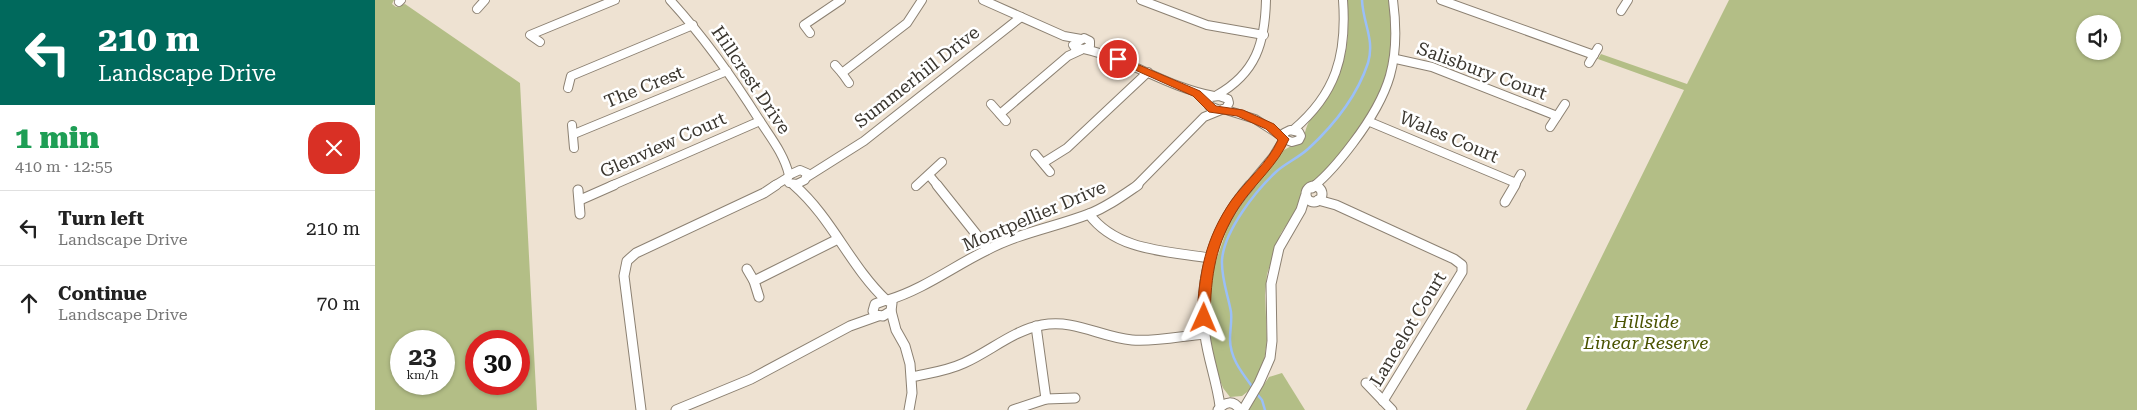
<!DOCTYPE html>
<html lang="en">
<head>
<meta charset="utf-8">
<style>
  body { margin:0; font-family:"Roboto Serif",serif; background:#f6f6f6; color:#222; height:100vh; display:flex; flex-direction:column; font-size:19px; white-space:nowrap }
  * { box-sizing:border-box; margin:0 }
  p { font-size:16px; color:#767676 }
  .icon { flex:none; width:28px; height:28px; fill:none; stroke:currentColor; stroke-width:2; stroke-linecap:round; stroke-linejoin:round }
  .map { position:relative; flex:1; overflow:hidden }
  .side { display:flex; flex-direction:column; background:#fff; width:375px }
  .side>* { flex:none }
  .top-card { background:#00695c; color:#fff; overflow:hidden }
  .fabs { position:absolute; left:1701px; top:15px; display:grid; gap:10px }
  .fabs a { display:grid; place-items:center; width:45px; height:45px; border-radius:50%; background:#fff; box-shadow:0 1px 4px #0004; font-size:25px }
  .speed { position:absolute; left:15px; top:330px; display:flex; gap:10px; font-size:25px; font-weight:700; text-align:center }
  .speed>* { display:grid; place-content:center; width:65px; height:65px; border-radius:50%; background:#fff; box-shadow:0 1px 4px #0004; line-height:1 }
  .speed small { font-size:12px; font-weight:400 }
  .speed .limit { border:8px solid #d22; background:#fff; color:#111 }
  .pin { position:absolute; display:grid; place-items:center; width:42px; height:42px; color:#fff; margin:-21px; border:2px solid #fff; border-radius:50%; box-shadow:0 1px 5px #0007 }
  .me { position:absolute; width:55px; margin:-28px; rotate:1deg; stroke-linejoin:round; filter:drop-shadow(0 0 4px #0008) }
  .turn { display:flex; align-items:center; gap:18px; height:105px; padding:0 15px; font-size:22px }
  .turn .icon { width:65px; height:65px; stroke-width:2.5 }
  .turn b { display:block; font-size:35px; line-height:42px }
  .round { display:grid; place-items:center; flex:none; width:52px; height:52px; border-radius:20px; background:#f6f6f6 }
  .head { display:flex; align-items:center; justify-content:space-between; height:85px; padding:0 15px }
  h1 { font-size:30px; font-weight:800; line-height:38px; color:#1e9e55 }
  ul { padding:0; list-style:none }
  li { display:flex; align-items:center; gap:15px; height:75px; padding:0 15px; border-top:1px solid #e0e0e0 }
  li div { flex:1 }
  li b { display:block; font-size:19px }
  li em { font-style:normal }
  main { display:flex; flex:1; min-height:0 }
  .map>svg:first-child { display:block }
  .green { fill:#b3be86; fill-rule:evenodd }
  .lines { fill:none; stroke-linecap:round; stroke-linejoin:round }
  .stream { stroke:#9abff8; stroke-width:2.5 }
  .street-far1-casing { stroke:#8c8172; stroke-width:10 }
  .street-casing { stroke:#8c8172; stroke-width:11 }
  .street-far1 { stroke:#fff; stroke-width:8 }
  .street { stroke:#fff; stroke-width:9 }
  .route { fill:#ea580c; stroke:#983908 }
  .labels { text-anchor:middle; stroke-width:5; stroke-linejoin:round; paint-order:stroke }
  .street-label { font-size:18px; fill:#3a362f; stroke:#fff }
  .park-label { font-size:18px; font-style:italic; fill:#4a5301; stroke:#fff }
</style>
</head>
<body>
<main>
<section class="side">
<div class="top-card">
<div class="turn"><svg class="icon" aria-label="left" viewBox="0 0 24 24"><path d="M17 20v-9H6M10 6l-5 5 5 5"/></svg><div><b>210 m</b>Landscape Drive</div></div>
</div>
<div class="head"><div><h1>1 min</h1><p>410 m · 12:55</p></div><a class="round" style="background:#d93025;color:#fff"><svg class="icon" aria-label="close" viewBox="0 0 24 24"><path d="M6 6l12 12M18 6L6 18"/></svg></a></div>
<ul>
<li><svg class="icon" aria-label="left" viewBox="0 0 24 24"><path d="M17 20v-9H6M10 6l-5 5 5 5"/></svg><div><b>Turn left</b><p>Landscape Drive</p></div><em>210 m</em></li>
<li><svg class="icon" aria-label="ahead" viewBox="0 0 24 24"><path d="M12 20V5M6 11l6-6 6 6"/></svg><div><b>Continue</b><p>Landscape Drive</p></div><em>70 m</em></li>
</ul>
</section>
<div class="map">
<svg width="1762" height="410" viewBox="0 0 1762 410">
  <rect width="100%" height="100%" fill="#eee2d2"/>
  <g class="green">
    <path d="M0,0H19L17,4L21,7L30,4L145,83L162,410H0ZM26,341H69V384H26ZM101,341H144V384H101Z"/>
    <path d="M972,0H1015C1018,21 1021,44 1016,66C1011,94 962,167 938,184C935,186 931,187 928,189L924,206L906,233L892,274L890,295L892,340L889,362L876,389L867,396L855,397L848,388L839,365L831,315L834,281L853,226L873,194L909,150L929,139C931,118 944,110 954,93C973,61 975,36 972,0Z"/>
    <path d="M1354,0H1762V410H1151L1309,90L1223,59L1226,54L1312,84ZM1710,24H1738V51H1710Z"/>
    <path d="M907,373L930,410H872L894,377Z"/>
  </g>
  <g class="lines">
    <g class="stream">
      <path d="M879,389C868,374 855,359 855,339C855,329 857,322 856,312C853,295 846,278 847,260C849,231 881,190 902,171C911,163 923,158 933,149C958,126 982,96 993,63C1000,39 988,24 987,0"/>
      <path d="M882,394L887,400L890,410"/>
    </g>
    <defs>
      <g id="street-far1">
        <path d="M295,0C329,37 358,78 385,121C396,138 409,154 414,175"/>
        <path d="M608,0L689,36L706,39"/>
        <path d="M766,0L832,25L889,35"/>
        <path d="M1066,0L1219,55"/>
        <path d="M24,2L26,0"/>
        <path d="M102,9L110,0"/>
        <path d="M1246,11L1253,0"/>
        <path d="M435,33L429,25L466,0"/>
        <path d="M709,38L715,41V46L709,49L700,48L698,45Z"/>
        <path d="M165,42L155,35L240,0"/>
        <path d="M709,49C754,59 793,88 839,96"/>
        <path d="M1021,59L1057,67L1182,116"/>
        <path d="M1214,63L1223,48"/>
        <path d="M460,65L467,73"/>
        <path d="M474,83L467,73L532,23L547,0"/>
        <path d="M193,88L196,76L318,25"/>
        <path d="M842,95C881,73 890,43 891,0"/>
        <path d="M616,104L631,121"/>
        <path d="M848,109L880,119L908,137"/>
        <path d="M625,114L693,56L706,50"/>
        <path d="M995,122L1141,183"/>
        <path d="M197,125L199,148"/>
        <path d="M1175,127L1190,104"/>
        <path d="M915,130L924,132L926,136L924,140L917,142L909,139V133Z"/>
        <path d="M918,130C961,94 972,55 968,0"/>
        <path d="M199,134L352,71"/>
        <path d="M660,154L675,172"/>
        <path d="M668,163L692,148L773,72"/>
        <path d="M425,170L432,173L430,180L422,184L414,183L412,180L414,175Z"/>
        <path d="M554,175L563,186"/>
        <path d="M432,177L489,141L646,17"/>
        <path d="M419,185L421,186"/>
        <path d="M236,186L385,121"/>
        <path d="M399,186L412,178"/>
        <path d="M541,186L567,162"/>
        <path d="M761,186L829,117L851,108L854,103L853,99L844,96L836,97L832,102L834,106L845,110"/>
        <path d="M874,186L898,157L909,139"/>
        <path d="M939,186C954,174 966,159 978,143C1015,94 1026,61 1018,0"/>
        <path d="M1139,186L1146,174"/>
      </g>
      <g id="street">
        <path d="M419,185C457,218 475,266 511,300"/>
        <path d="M562,185L613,249"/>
        <circle cx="939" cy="194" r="8"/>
        <path d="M937,188L941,185"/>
        <path d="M203,190L205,214"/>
        <path d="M205,200L239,185"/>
        <path d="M943,200L961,205L1079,259L1087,265V272L1008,401"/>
        <path d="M1130,202L1140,185"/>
        <path d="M714,214C741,251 792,251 834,258"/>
        <path d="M372,269L379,281"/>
        <path d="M384,297L379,281L463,239"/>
        <path d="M511,300L517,303L516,311L508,316L500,315L498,311L500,304Z"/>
        <path d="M513,300C549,289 579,266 612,250C644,233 680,227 714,214C732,207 747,196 763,185"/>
        <path d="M516,311L521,330L530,346L535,364L537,393L534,410"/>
        <path d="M661,326L671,399"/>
        <path d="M537,377C555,373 572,371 589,363C616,351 637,331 667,325C700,319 725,337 757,340C779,342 807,336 829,334"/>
        <path d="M991,383L1017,410"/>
        <path d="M845,406C842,382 833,359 830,335C822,281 839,226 875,185"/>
        <path d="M266,410L249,276L252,261L261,253L389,193L401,185"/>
        <path d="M301,410L376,379L475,326L503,316"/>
        <path d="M638,410L671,399L700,398"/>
        <path d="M843,410C850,401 859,400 865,410"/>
        <path d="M868,410L884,383L895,358L897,341L896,284L904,248L926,210L930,197"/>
      </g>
    </defs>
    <use href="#street-far1" class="street-far1-casing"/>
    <use href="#street" class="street-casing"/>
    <use href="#street-far1" class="street-far1"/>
    <use href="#street" class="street"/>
  </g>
  <path class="route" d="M743,56L825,91L841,106L868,110L899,124L914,139C903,165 880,183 864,207C840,244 836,275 835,318L833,322L829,323L824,322L822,318C824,273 830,239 856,201C871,180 893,163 903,140L891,129L862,116L834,112L818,96L740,61V57Z"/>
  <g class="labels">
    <g class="street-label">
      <text transform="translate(1107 71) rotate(20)" y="6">Salisbury Court</text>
      <text transform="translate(542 77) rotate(-38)" y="6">Summerhill Drive</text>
      <text transform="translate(376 80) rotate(56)" y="6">Hillcrest Drive</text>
      <text transform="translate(269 87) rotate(-22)" y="6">The Crest</text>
      <text transform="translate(1074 137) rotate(23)" y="6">Wales Court</text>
      <text transform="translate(288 145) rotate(-24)" y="6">Glenview Court</text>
      <text transform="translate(659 216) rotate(-23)" y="6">Montpellier Drive</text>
      <text transform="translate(1033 329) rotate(-59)" y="6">Lancelot Court</text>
    </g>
    <g class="park-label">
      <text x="1271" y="328">Hillside<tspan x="1271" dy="21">Linear Reserve</tspan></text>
    </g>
  </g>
</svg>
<div class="fabs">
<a><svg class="icon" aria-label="sound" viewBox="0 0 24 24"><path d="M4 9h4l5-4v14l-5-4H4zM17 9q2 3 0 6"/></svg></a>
</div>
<div class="speed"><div>23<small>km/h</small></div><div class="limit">30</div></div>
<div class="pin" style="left:743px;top:59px;background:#d93025"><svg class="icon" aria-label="arrive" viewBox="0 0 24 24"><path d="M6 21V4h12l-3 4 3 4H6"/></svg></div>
<svg class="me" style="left:829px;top:318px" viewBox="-20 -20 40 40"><path d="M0-17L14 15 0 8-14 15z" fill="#ea580c" stroke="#fff" stroke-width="4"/></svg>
</div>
</main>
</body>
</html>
